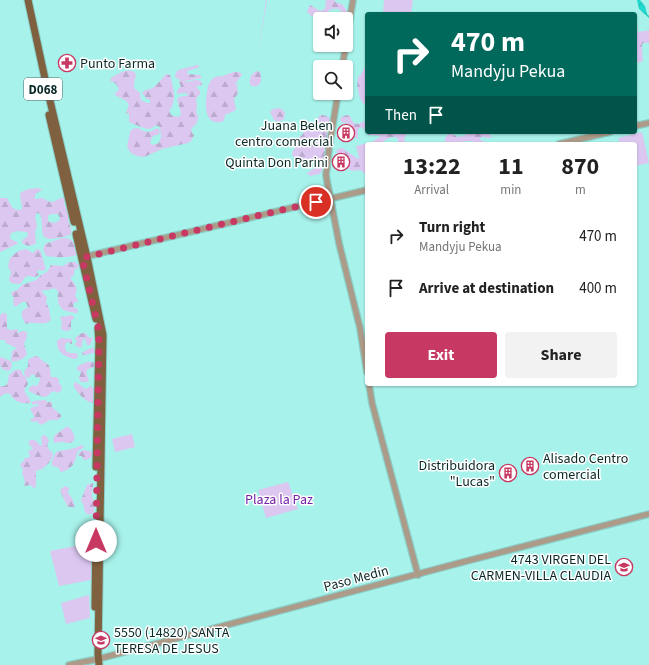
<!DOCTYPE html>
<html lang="en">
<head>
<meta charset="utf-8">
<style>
  body { margin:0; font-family:"Source Sans 3",sans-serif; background:#f2f2f2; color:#222; height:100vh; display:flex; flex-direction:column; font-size:15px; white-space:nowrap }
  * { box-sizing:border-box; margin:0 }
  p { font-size:13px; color:#767676 }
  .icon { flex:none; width:22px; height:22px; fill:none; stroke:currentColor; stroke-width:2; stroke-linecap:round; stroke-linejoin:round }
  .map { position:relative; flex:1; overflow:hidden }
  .sheet { position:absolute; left:365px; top:142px; width:272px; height:244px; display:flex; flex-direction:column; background:#fff; border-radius:4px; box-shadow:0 1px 3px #0004 }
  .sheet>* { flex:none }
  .top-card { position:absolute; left:365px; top:12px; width:272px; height:122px; border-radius:4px; box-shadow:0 1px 3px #0004; background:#00695c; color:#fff; overflow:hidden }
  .tools { position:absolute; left:313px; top:12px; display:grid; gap:8px }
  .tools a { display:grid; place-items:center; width:40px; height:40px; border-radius:4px; background:#fff; box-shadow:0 1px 3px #0004; font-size:20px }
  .pin { position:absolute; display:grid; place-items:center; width:34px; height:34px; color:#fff; margin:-17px; border:2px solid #fff; border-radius:50%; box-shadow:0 1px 4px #0007 }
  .me { position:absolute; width:44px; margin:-22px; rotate:0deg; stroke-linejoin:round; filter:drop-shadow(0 0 3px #0008) }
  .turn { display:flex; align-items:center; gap:14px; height:84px; padding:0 20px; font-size:18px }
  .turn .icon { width:52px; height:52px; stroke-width:2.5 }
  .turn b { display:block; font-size:28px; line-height:34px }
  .then { display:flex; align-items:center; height:38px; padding:0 20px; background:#0003; gap:8px; font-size:15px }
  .eta { display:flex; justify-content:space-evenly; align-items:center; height:68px; text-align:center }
  .eta b { font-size:24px; font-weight:700; line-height:28px }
  .cta { display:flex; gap:8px; margin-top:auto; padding:8px 20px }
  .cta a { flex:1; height:46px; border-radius:4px; background:#c73962; color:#fff; font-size:16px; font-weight:700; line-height:46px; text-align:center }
  .cta a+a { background:#f2f2f2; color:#222 }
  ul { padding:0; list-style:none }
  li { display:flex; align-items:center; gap:12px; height:52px; padding:0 20px }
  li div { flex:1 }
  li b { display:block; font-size:15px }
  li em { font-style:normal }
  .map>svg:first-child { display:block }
  .grass { fill:url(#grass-tufts) }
  .forest { fill:url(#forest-firs); fill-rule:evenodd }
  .park { fill:#dcc7f1 }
  .water { fill:url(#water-waves) }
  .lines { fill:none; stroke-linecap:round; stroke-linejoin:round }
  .minor-casing { stroke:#8bcec7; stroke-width:8 }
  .major-casing { stroke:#8bcec7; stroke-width:9 }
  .minor { stroke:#ad9b89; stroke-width:5.5 }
  .major { stroke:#80613f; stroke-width:7 }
  .route { stroke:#c73962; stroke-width:7; stroke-dasharray:0 12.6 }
  .labels { text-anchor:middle; stroke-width:3; stroke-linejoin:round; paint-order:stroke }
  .shield { fill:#fff; stroke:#536967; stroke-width:1 }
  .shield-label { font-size:13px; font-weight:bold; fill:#092926 }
  .poi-label { font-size:14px; fill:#092926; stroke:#fff; text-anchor:end }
  .park-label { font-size:14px; fill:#7422a7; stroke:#fff }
  .street-label { font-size:14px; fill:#092926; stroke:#fff }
</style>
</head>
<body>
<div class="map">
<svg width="649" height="665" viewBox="0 0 649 665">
  <defs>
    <pattern id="grass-tufts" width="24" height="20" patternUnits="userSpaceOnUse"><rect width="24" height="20" fill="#dcc7f1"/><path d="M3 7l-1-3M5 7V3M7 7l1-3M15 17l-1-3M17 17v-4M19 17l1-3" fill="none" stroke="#bbabce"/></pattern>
    <pattern id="forest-firs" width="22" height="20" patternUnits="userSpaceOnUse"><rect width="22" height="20" fill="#dcc7f1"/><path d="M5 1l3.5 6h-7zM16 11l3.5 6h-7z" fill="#bbabce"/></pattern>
    <pattern id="water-waves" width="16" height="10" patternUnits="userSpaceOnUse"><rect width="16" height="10" fill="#20d8cd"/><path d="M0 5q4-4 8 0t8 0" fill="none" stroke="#1cb9b0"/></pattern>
  </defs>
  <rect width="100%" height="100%" fill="#a7f2ea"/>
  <path class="grass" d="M266,0H267L257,59V60Z"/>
  <g class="forest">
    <path d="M326,0H335V2L342,4L350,15L346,25V19H344L343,14L339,9C329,8 328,11 323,19L310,15L307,11L310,5L320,11L325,9Z"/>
    <path d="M635,16L636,17L638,32L649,30V43H643L642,46L643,61L638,63L635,56Z"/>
    <path d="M367,61V87L365,94L367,98V104H364C359,100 355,82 359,76C360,75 361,75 361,74C364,70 365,65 367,61Z"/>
    <path d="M198,65L199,66L198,68L189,70L187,72L188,74L200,75L202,78L185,81L186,82L196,80L201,81L202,83V85L197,86L196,87L200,91V94L196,99L197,106L196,112C201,118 196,125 191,129L192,133L194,135L191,141L188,143L162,149L144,157L137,156L131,153L127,147L130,132L132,129L138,128C147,134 149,132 158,128L160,131L159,134L153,136L150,142L152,145L159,143L161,137L160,127C153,123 154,129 148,129C146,129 133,124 131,123C130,123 129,121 129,120V114L126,113L129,105C126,98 119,99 114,94L117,92L119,89C117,85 116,82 110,81L111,78C119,74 129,66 136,74L134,84V88L140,93L141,100L147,103H150V100L147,99L142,93C145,89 150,90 154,87C159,83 162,78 166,74L170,75C171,78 175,94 174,97C174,100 173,104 172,107C172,108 170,108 170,109C168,116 176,118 180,116L181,113L177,100L179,97L189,95L186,93L177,94V91L181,86L179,83L180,80L175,77L176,73L178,70Z"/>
    <path d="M257,71L260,72C263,80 260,90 250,85C249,79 251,73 257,71Z"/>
    <path d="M233,72H240L242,75L238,80L235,85L239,84L237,86L238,93L234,99L236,109L234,111L225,115L224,121C201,129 205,97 209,84C213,76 215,77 223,76C226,75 230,73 233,72Z"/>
    <path d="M280,108L285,112L284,119L278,122L274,120L270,112L273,109Z"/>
    <path d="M322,115L326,116L330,118L327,134L329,141L325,147C327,154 327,156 322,161V171L319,174L310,176L307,173L313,169L315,162L313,159C305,159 303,160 297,165L295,163V160L292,154L293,151L297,145L296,139C304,136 305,130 306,123H317L319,116Z"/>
    <path d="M346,115L350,116C352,121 353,124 359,124L362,122H365L367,124V132H389L388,134C396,134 404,132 413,132V133H407L404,139L406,144H398V139C393,135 389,138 384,141L383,144H371L372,142L381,136L368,135L364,129L361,127L358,129V139L355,137C352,127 352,124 341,122L340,118Z"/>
    <path d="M450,132L457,137L464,136L469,132H479L483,133L484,132H488L492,138L482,137L479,139L485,142L487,144C484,144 480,145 477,144C472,143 476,142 471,141C462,140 454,148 445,142V138Z"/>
    <path d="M342,148L357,158L366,162L367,161V176L362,171L359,170L352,171L349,169L344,156L336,152L338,149Z"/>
    <path d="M37,188L41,189L42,190L35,194V199L42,198L48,201L53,202L61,198H64L65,201L64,204L70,216L68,219C69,226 72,226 71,234C67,237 62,237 57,238C36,243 45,226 40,214L37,213L35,216L37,226L35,232L36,243L35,244L29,246L23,244L22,242L23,239L26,238L28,235L27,232L17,231L11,233L10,238C11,241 16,240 18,243L17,244L0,252V198H7C11,204 11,211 21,210L22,207L20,195L21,192L29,189ZM51,214H58L60,219C57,224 53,223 48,221V216Z"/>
    <path d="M62,238C73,237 76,245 78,254C70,259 55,257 46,256L43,249L45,244Z"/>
    <path d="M26,249L33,253L37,249L40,250C43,256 43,262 46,269L43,271L38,270L37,272L39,275C32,279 34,276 29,276C24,276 24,280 21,283C19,285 13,283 11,283L9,280L11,272L8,266L10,258L18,251Z"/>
    <path d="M69,262H75L79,265L78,268L75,269L74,272V275L71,277V279C75,284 79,289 75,295L78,301L77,302L74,303L73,306L74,307L77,309L78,312L77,313C72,313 70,311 65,311C58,307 57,299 58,291C55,288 53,288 49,290C46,290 44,290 41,291L47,297L46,302L49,309L51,320C42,327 35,320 26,324C23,321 20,314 23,310C25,309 26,308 28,307L26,302H22L17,306H14L13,302L14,298L11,294V293L14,291L17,290L22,285L36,280L41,275L47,272L51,265L63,266Z"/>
    <path d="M3,313H5L7,315V329L12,330L17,329L18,330L17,333L23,331L27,332V337L24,344L25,347L27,354C24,359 18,362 12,361C10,358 12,353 13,350L16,349L17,348L6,343L5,340H0V315Z"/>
    <path d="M72,315L74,318L71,321V330L65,331L61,329L62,322L60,318L61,317Z"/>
    <path d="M82,333H86L88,337L93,338L90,345H87L85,339H83L82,346L80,348L75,345L77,341L75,339L76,337Z"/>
    <path d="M61,338L72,339V344H71L70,343L67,342C64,345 65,348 66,351L70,353H76L78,355L76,359C66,358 56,352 57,341Z"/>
    <path d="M92,348H95L97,352L85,355H83L82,353L83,352L87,350Z"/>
    <path d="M35,356L39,357C42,362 47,362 49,366C51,369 50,373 51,377H56L59,379V383L62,387L61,391L57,393L54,391C50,392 49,396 45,397C39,396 34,394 29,391V388L33,385L37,386L40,380L39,377L36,378L34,374L31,375L29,378L26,377L28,384L24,390L31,402L30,403C22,404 14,402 10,394C6,392 4,394 0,397V386C8,388 8,381 9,375C12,372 16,368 21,370L23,375L25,377L24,372L28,366V361L29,359Z"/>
    <path d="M0,357L11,361L12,364L11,369L8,371L2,369L0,365Z"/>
    <path d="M87,362H93L95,365V368C90,368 88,368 86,372L89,381L86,382H81L79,378L81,372L77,370L78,366Z"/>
    <path d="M75,382L79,384L85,389L88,388L90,386C97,390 95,396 94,403C86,403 79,394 74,387V384Z"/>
    <path d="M43,400H45L47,402H52V407L61,415V417C57,422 55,419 50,420C47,421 44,424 41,425L38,423L37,421L33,422L30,420L31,419L34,418V416L30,409L33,407L38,406L39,405L37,404L33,405L32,404V402C36,400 39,401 43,400Z"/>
    <path d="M66,427H69C73,431 79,442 69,443C64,443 66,442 62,442C60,442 57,442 55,443L53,440L55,435Z"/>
    <path d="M44,435L46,436L49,440L47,446L50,451L52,452L53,455L49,463L42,469L36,471V485L35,488H34L30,485L25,486L24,485L25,481L24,480V477L22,474L23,469L20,465V464L23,462L25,458H28L30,456L28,451L33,449L29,444V441L30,440H35L41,446L42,444L41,437Z"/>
    <path d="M82,445L84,447L77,452C75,463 73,469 61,472L60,471L58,467L52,466C51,461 54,454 58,451C66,450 74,449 82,445Z"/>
    <path d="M83,450L89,451L92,452V457L86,460L83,459L82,456H79L78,455L80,452Z"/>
    <path d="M93,483V488C89,497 97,503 93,514H87L84,510V506L81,500L87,485Z"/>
    <path d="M65,486L69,488L68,493L72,498L75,507H68L61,493L60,490Z"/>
  </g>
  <g class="park">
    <path d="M384,0H413L411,14H383Z"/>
    <path d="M642,132L649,163L635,166V144H620L618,138Z"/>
    <path d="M368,143V144H367V165L361,166L356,146Z"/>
    <path d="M132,434L135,447L115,452L112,439Z"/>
    <path d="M288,482L298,509L266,518L258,490Z"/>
    <path d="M91,543V580L59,586L50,551Z"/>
    <path d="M89,595L90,618L66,624L61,603Z"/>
  </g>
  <path class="water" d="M637,0H640L645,6L647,14L649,16V18L639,9Z"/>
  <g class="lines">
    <defs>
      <g id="minor">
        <path d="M346,42L353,0"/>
        <path d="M342,67L346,45"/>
        <path d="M338,93L329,148L326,175L327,181L339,243L360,328L367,372"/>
        <path d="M635,126L649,123"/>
        <path d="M559,144L610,132"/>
        <path d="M84,257L367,190"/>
        <path d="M369,384L372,403L418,575"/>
        <path d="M69,665L98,659L163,642L463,562L649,514"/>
      </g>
      <g id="major">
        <path d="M28,0L47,88L87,257L103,335L98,654L99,665"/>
        <path d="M49,115L74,222"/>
        <path d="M76,234L96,319"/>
        <path d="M96,467L99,342L98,329"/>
        <path d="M95,607L96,531"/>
      </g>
    </defs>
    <use href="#minor" class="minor-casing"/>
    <use href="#major" class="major-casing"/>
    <use href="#minor" class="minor"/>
    <use href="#major" class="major"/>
  </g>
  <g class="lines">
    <path class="route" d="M96,541L99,336L98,327L82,258L210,227L316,202"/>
  </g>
  <defs>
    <symbol id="pharmacy-ring" viewBox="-11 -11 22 22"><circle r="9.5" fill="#fff" stroke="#c73962" stroke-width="1.5"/><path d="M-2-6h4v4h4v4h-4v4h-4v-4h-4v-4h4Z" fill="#c73962"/></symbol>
    <symbol id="building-ring" viewBox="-11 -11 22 22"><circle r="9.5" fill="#fff" stroke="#c73962" stroke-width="1.5"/><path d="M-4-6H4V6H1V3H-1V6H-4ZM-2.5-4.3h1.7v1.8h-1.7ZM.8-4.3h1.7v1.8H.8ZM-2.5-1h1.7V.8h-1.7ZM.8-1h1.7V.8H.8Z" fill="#c73962"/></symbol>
    <symbol id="school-ring" viewBox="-11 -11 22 22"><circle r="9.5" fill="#fff" stroke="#c73962" stroke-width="1.5"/><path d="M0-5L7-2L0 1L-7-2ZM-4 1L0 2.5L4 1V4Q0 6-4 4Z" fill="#c73962"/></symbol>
  </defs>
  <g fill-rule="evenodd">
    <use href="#pharmacy-ring" x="57" y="53" width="20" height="20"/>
    <use href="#building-ring" x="336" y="123" width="20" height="20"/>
    <use href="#building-ring" x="331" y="152" width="20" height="20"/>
    <use href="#building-ring" x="520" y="456" width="20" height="20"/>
    <use href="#building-ring" x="498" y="463" width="20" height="20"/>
    <use href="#school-ring" x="614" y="557" width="20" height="20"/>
    <use href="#school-ring" x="91" y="630" width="20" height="20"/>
  </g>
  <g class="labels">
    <rect class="shield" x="24" y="78" width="38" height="22" rx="3"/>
    <g class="shield-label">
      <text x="43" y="94">D068</text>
    </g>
    <g class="poi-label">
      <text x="80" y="68" text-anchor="start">Punto Farma</text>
      <text x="333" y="130">Juana Belen<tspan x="333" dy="16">centro comercial</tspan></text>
      <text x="328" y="167">Quinta Don Parini</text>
      <text x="543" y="463" text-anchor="start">Alisado Centro<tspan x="543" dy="16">comercial</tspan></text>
      <text x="495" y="470">Distribuidora<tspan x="495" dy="16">"Lucas"</tspan></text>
      <text x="611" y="564">4743 VIRGEN DEL<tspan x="611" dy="16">CARMEN-VILLA CLAUDIA</tspan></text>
      <text x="114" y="637" text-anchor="start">5550 (14820) SANTA<tspan x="114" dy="16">TERESA DE JESUS</tspan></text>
    </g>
    <g class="park-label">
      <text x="279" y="504">Plaza la Paz</text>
    </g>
    <g class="street-label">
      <text transform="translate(356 578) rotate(-15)" y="5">Paso Medin</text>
    </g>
  </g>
</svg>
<div class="tools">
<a><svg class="icon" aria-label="sound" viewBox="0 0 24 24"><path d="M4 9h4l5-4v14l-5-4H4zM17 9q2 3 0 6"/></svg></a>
<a><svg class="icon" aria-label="search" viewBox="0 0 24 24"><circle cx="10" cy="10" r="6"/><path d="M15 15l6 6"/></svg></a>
</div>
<div class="pin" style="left:316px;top:202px;background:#d93025"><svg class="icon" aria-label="arrive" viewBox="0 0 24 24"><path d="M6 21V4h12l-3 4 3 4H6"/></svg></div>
<svg class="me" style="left:96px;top:541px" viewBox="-20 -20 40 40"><circle r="19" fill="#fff"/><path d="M0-13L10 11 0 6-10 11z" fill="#c73962"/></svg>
<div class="top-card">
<div class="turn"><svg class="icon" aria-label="right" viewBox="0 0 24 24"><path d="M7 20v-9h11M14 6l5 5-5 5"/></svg><div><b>470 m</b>Mandyju Pekua</div></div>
<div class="then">Then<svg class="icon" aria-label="arrive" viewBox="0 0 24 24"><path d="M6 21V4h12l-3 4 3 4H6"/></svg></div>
</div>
<section class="sheet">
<div class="eta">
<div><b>13:22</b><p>Arrival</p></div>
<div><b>11</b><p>min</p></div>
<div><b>870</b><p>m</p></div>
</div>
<ul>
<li><svg class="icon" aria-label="right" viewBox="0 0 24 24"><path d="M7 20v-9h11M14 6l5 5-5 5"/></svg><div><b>Turn right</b><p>Mandyju Pekua</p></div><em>470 m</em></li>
<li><svg class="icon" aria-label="arrive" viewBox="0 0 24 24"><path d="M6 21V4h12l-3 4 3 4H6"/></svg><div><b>Arrive at destination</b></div><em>400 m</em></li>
</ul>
<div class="cta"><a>Exit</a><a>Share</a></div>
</section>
</div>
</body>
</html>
